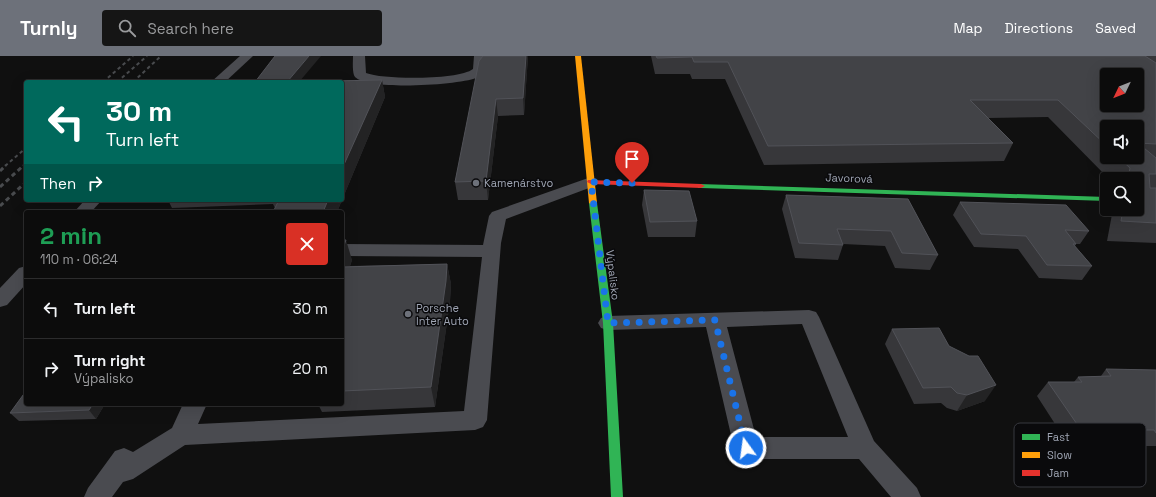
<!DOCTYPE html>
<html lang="en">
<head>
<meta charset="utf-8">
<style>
  body { margin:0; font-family:"Space Grotesk",sans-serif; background:#151515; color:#f1f3f6; height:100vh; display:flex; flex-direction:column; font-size:15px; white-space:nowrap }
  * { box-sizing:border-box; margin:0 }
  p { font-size:13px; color:#9a9b9d }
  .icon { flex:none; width:22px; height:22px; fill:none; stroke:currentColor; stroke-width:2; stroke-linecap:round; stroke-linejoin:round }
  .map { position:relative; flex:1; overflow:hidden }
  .details { position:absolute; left:24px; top:154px; width:320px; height:196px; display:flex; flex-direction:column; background:#0c0c0c; border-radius:4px; box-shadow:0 4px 16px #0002,0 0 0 1px #2c2c2d }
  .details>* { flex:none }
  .banner { position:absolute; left:24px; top:24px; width:320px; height:122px; border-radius:4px; box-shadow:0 4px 16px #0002,0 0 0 1px #2c2c2d; background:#00695c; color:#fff; overflow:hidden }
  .needle { width:26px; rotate:227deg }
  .fabs { position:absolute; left:1100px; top:12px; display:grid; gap:8px }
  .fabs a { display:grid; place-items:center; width:44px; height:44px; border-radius:4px; background:#0c0c0c; box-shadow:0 4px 16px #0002,0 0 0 1px #2c2c2d; font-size:20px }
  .pin { position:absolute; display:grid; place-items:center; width:34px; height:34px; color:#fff; margin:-41px -17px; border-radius:50% 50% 50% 0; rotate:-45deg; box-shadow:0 0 4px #0007 }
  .pin .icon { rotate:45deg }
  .me { position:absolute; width:44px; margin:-22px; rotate:346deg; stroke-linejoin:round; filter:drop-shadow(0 0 3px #0008) }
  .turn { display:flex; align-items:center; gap:14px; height:84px; padding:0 16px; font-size:18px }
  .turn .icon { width:52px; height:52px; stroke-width:2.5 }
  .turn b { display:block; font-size:28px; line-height:34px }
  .then { display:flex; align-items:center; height:38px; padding:0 16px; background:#0003; gap:8px; font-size:15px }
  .round { display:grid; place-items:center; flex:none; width:42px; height:42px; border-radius:4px; background:#151515 }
  .summary { display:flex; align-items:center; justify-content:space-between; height:68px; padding:0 16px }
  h1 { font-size:24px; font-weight:700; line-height:30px; color:#1e9e55 }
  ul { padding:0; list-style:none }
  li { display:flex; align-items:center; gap:12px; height:60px; padding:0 16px; border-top:1px solid #2c2c2d }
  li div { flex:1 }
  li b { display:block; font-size:15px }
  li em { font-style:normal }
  header { display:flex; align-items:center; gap:24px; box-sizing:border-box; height:56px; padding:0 20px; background:#6d717a; color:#fff }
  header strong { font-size:19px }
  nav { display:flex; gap:22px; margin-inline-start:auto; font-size:14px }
  .search { width:280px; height:36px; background:#151515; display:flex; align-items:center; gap:10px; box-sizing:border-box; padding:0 14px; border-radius:4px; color:#9a9b9d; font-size:15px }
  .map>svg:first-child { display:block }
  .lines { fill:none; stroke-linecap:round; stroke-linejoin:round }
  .lane { fill:#4a4b50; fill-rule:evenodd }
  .fast { fill:#30b455; fill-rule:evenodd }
  .slow { fill:#ff9f0a; fill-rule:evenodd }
  .jam { fill:#e5322d; fill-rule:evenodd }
  .rail-far1 { stroke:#494b4e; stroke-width:2; stroke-dasharray:3.5 3; stroke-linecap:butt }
  .rail { stroke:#494b4e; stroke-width:3; stroke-dasharray:4.5 3.5; stroke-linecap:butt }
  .wall { fill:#37373a; fill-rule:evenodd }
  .shaded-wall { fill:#232324 }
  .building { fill:#424347; stroke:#515258; fill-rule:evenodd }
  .route { stroke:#1a73e8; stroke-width:7; stroke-dasharray:0 12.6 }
  .poi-dot { fill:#6d717a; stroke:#0a0a0c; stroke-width:1.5 }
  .labels { text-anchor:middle; stroke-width:3; stroke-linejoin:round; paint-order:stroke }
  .street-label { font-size:11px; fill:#9fa5b3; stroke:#0a0a0c }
  .poi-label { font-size:11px; fill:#9fa5b3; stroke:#0a0a0c; text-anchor:start }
  .key { fill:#0a0a0c; stroke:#37383e; stroke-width:1 }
  .key-label { font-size:11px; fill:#9fa5b3 }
</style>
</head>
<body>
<header>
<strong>Turnly</strong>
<div class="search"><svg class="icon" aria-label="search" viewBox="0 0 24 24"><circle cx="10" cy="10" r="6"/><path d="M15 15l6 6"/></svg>Search here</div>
<nav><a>Map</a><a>Directions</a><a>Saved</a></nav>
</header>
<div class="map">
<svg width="1156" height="441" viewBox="0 0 1156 441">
  <rect width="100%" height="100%" fill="#101010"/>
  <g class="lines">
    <g class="lane">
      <path d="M240,0H253L225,26H211Z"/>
      <path d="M353,0H365L366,17C384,24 459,24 473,13L474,0H486L485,14C483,17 480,21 476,22C458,29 369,35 355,21C352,17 353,5 353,0Z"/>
      <path d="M591,121L597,123L599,126L597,129L506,163L501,187L487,364L483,371L475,374L185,389L133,423L123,426L112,441H84L88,432L115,395L124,392L133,396L172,372L183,348H207L198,368L464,355L482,201L342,200V188L483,189L489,160L492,156Z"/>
      <path d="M85,144H102L91,156H74Z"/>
      <path d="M26,210V228L7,249L0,251V232L19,212Z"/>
      <path d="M809,254L816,256L819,261L874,385L917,432L921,441H891L859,403H746L737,400L734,392L706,271L608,274L601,272L598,267L601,262L608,260ZM802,268L848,381H756L727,271Z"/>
    </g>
    <g class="fast">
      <path d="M698,128L1107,141V145L701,132H698Z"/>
      <path d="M590,145H596L597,147L613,267L623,441H611L603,267L589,147Z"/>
    </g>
    <path class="slow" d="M575,0H581L597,147L593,149L589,147Z"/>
    <path class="jam" d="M588,124L701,128L705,130L701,132L591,128L587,126Z"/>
    <g class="rail-far1">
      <path d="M103,26L133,0"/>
      <path d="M117,26L147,0"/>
      <path d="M133,26L161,0"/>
      <path d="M5,110L26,92"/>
      <path d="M23,110L26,108"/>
    </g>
    <g class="rail">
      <path d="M0,115L6,109"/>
      <path d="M0,131L24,109"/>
      <path d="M0,150L26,126"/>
    </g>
  </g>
  <g class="wall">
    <path d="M483,0H528L524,59L498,60L488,144H458L455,126Z"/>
    <path d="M651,0H1156V187L1107,185L1113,153H1137V123H1109L1048,61L988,62L1013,87L1004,105L764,109L725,23H692L690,18H655ZM1107,71L1137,101H1107Z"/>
    <path d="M382,24L385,41L337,156H273L275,152L273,148L172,152L168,144H342V26H331V25Z"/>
    <path d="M644,134L697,165L695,181H648L642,149Z"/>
    <path d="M786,139L908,143L938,199L930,214L895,212L885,190L843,188V189L838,204L795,202L782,153Z"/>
    <path d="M960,146L1089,175L1080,188H1076L1075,190L1092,210L1082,224L1039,222L1018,193L974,191L953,159Z"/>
    <path d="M342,184L352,204L350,210L447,208L451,228L450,245L435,351L322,356L318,348H342Z"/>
    <path d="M892,273L985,345L957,355L947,352L941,347L914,348L885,288Z"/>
    <path d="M1106,313L1156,314V390H1142L1140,388H1068L1037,340L1048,326H1074L1078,321L1101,320Z"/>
    <path d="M105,348L96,363L19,365L10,357Z"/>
  </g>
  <g class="shaded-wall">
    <path d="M309,0H321L299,26H287Z"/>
    <path d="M526,0H528L524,59L523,42Z"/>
    <path d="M382,24L385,41L337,156H323L328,144H342V113Z"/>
    <path d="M496,43L498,60L488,144L486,125Z"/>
    <path d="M346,184L352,204L343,231L342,228V195Z"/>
    <path d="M447,208L451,228L450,245L435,351L431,331Z"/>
    <path d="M996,329L985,345L957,355L967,339Z"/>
    <path d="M93,348H105L96,363L89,354Z"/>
  </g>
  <g class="building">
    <path d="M275,0H309L287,26H255Z"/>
    <path d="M483,0H526L523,42L496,43L486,125L455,126L479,5Z"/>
    <path d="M656,0H1145L1156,7V88L1138,87L1156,102V118H1149L1150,132H1156V167L1121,165L1123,153H1137V123H1128L1130,112L1118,101H1137V71H1107V90L1058,44H970L1013,87L768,90L728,6H694L692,1L657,2ZM1107,19H1137V49H1107Z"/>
    <path d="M382,24L342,113V26H331V25Z"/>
    <path d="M644,134L689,135L697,165L650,166Z"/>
    <path d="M786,139L908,143L938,199L902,197L891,175L837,173L843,189L799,187Z"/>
    <path d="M279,144H328L323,156H273Z"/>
    <path d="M960,146L1066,149L1089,175L1065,174L1076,188H1073L1092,210L1047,209L1026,180L981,178Z"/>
    <path d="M342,184H346L342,195Z"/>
    <path d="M447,208L446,225L431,331L342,335V211Z"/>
    <path d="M939,272L949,290L969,300H978L996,329L967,339L957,337L951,331L923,332L892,273Z"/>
    <path d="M1106,313L1156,314V377L1154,374H1081L1048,326H1082L1078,321L1111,320Z"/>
    <path d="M26,335V348H93L89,354L10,357Z"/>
  </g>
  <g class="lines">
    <path class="route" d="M632,127L591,126L608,267L715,264L746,392"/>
  </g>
  <g class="poi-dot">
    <circle cx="476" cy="127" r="4"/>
    <circle cx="408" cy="258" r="4"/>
  </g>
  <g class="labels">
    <g class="street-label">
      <text transform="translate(849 122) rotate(2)" y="4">Javorová</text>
      <text transform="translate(613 219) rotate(83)" y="4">Výpalisko</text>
    </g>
    <g class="poi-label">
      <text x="484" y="131">Kamenárstvo</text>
      <text x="416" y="256">Porsche<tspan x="416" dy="13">Inter Auto</tspan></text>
    </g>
  </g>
  <rect x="1014" y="367" width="132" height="64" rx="6" class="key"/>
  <rect x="1022" y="378" width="18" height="6" fill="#30b455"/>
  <rect x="1022" y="396" width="18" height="6" fill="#ff9f0a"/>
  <rect x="1022" y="414" width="18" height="6" fill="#e5322d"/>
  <g class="key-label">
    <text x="1047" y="385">Fast</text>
    <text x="1047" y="403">Slow</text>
    <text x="1047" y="421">Jam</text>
  </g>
</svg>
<div class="fabs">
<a><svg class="needle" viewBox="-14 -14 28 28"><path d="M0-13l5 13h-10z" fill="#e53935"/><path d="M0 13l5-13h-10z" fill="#9a9b9d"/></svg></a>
<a><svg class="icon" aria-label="sound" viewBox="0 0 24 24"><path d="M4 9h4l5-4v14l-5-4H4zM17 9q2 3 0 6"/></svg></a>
<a><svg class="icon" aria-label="search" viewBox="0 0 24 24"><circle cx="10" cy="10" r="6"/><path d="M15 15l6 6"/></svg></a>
</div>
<div class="pin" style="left:632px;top:127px;background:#d93025"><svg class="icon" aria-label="arrive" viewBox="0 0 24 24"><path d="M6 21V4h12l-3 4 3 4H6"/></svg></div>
<svg class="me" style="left:746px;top:392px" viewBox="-20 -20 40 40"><circle r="17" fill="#1a73e8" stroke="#fff" stroke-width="3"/><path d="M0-11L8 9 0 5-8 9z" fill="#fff"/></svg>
<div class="banner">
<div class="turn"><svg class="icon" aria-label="left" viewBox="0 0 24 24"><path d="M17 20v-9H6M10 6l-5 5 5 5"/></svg><div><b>30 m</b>Turn left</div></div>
<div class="then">Then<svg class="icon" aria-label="right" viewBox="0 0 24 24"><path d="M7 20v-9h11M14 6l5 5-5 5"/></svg></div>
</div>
<section class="details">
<div class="summary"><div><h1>2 min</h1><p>110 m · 06:24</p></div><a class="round" style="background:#d93025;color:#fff"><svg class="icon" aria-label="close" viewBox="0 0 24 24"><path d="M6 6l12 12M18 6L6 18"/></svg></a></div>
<ul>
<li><svg class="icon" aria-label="left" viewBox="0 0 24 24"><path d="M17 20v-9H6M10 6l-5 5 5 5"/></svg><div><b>Turn left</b></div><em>30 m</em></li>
<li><svg class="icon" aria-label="right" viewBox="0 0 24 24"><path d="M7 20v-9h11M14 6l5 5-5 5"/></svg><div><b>Turn right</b><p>Výpalisko</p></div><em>20 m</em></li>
</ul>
</section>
</div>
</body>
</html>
